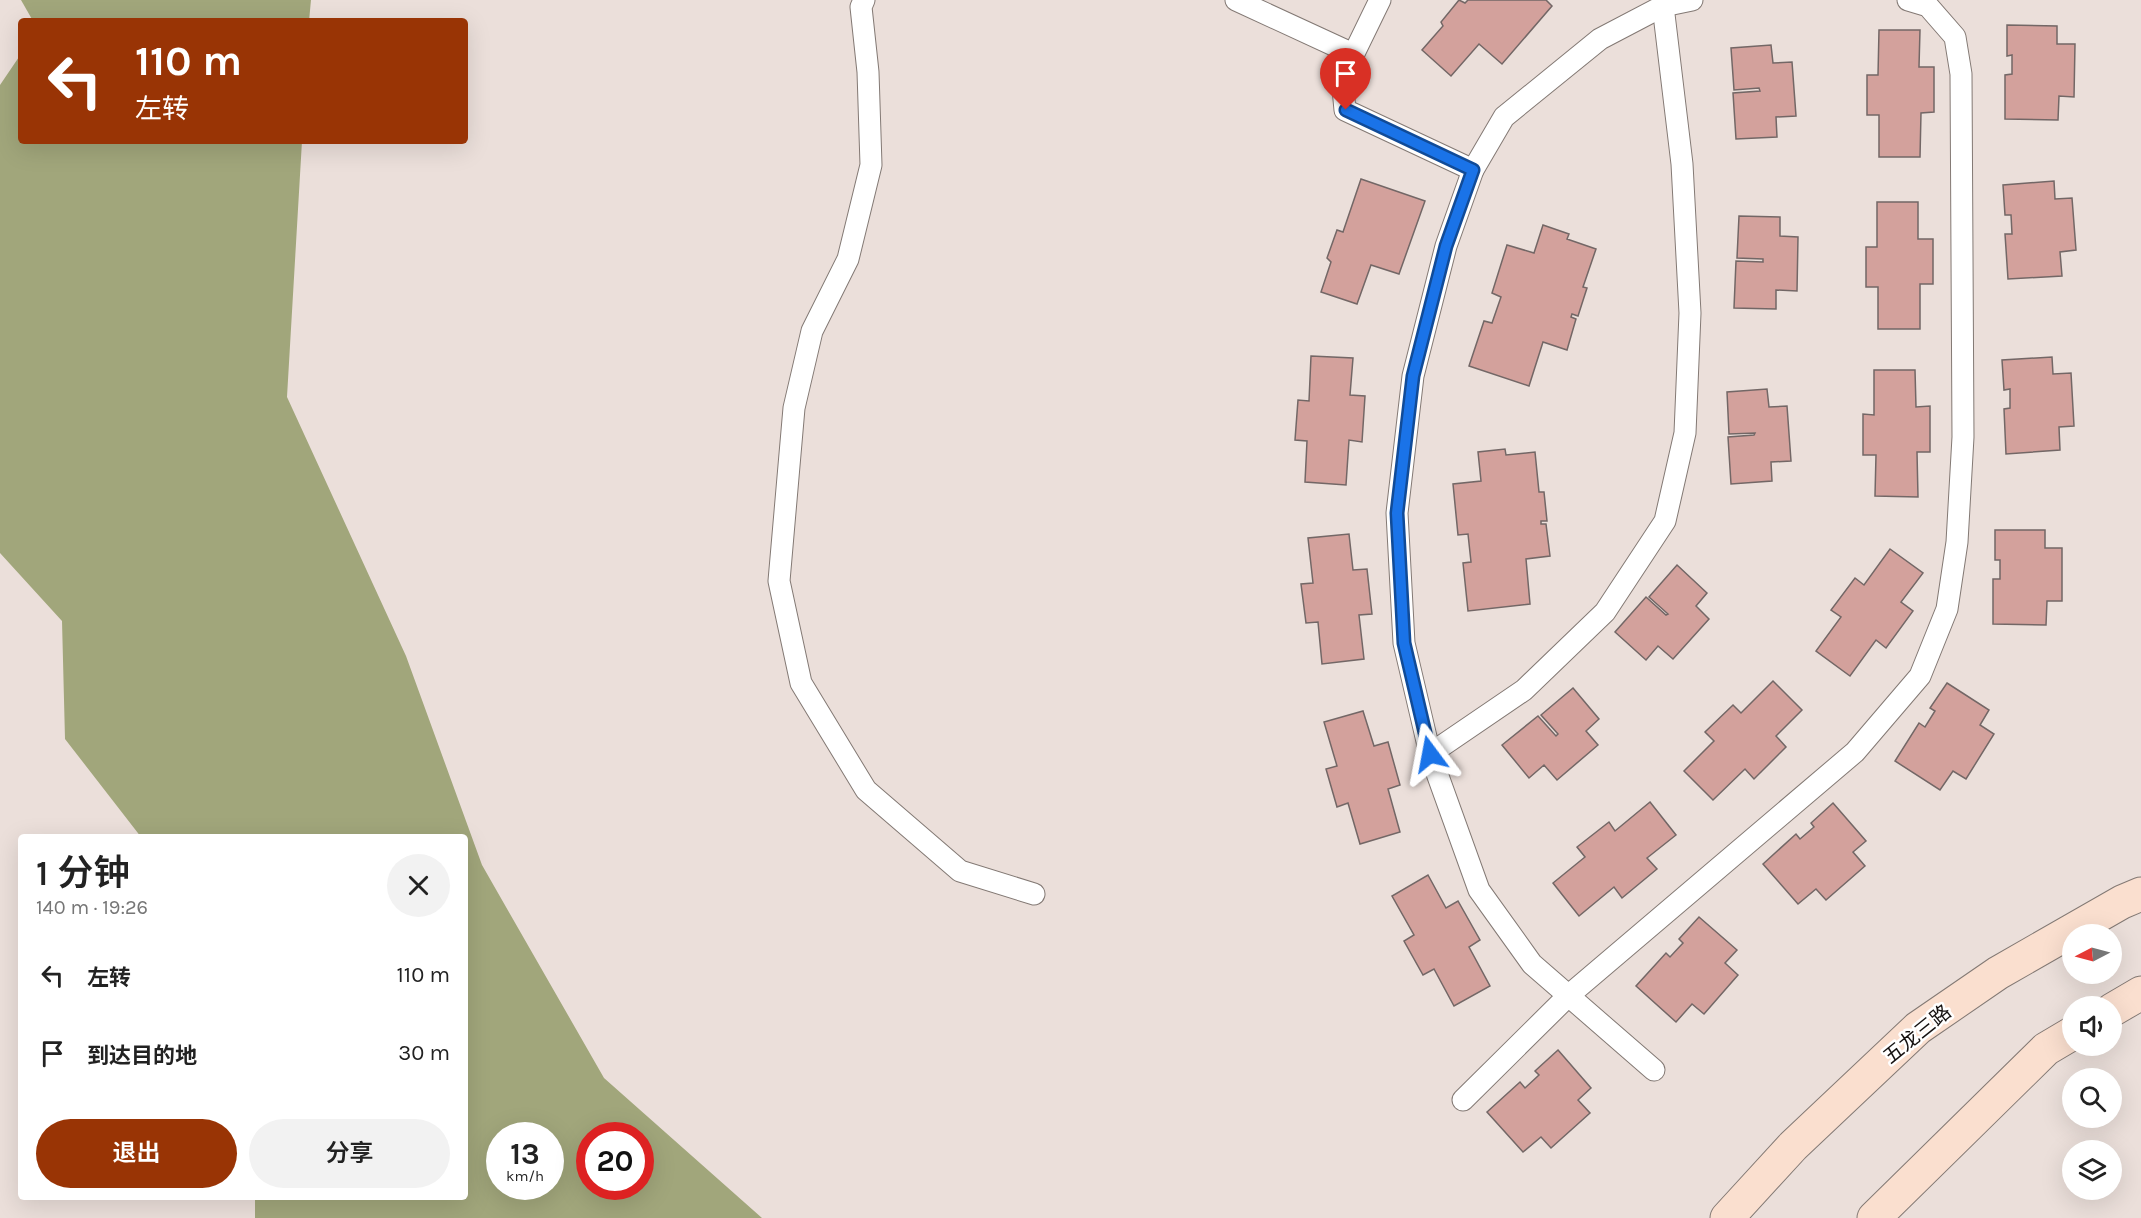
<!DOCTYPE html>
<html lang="zh">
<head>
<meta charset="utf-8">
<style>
  body { margin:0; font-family:Karla,"Noto Sans SC",sans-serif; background:#f2f2f2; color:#222; height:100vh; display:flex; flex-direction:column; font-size:22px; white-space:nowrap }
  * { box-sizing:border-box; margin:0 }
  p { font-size:20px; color:#767676 }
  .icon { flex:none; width:33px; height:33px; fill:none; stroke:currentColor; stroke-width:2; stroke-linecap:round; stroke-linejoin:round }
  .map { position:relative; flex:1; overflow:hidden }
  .sheet { position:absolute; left:18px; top:834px; width:450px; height:366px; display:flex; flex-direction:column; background:#fff; border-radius:6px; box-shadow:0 6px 24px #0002 }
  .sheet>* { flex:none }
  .top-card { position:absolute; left:18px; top:18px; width:450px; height:126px; border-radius:6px; box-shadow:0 6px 24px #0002; background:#993405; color:#fff; overflow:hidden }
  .needle { width:39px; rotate:264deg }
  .controls { position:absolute; left:2062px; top:924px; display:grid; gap:12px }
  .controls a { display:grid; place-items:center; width:60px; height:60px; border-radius:50%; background:#fff; box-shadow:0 6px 24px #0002; font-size:30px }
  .speed { position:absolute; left:486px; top:1122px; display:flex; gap:12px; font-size:30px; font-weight:700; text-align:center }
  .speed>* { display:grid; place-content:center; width:78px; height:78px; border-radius:50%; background:#fff; box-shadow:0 6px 24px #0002; line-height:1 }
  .speed small { font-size:15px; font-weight:400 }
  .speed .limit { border:9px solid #d22; background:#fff; color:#111 }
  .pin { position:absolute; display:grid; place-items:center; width:51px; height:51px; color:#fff; margin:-62px -26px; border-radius:50% 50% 50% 0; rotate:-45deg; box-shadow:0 0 6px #0007 }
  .pin .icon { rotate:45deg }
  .me { position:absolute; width:66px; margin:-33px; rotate:347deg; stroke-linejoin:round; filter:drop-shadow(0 0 4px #0008) }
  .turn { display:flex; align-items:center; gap:21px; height:126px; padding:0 18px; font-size:27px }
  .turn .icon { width:78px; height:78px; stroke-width:2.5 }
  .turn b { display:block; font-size:42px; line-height:51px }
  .round { display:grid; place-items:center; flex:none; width:63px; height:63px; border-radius:32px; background:#f2f2f2 }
  .overview { display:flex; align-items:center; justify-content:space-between; height:102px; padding:0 18px }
  h1 { font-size:36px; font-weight:600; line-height:45px }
  .button { display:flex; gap:12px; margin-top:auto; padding:12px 18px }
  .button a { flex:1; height:69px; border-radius:36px; background:#993405; color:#fff; font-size:24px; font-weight:600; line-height:69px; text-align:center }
  .button a+a { background:#f2f2f2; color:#222 }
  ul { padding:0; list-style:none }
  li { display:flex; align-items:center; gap:18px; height:78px; padding:0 18px }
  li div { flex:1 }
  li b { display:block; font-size:22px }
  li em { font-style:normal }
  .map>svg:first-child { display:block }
  .forest { fill:#a1a67b; fill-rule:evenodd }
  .building { fill:#d3a19c; stroke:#736766; stroke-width:1.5 }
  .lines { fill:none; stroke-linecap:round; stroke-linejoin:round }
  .lane-casing { stroke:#837974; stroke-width:23 }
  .secondary-casing { stroke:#837974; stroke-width:35 }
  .lane { stroke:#fff; stroke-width:21 }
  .secondary { stroke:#fadfcf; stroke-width:33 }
  .route-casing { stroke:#114b97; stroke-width:15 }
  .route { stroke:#1a73e8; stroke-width:10 }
  .labels { text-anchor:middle; stroke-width:5; stroke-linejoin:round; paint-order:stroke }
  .street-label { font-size:20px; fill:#151110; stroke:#fff }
</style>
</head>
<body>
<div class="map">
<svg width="2141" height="1218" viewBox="0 0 2141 1218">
  <rect width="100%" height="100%" fill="#ebdfda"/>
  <g class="forest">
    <path d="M21,0H311L309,21H33Z"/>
    <path d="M21,54V141H302L287,397L406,656L482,865L604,1078L762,1218H255V1197H465V837H141L65,739L62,621L0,553V85ZM500,1136H550V1186H500ZM590,1136H640V1186H590Z"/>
  </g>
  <g class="building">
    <path d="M1459,0L1465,3L1468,0H1546L1552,6L1502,64L1479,44L1451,76L1422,50L1443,26L1441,22Z"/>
    <path d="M2007,25L2057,26V44H2075L2074,97L2059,96L2058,120L2005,119V75L2012,74V55L2007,56Z"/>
    <path d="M1879,30H1920L1919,67H1934V112L1921,113L1920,157H1879V115H1867V75H1878Z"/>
    <path d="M1771,45L1773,63L1792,62L1796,116L1776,117L1777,137L1736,139L1733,93L1760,91L1759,88L1734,90L1731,48Z"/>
    <path d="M1361,179L1425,201L1399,274L1371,265L1357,304L1321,292L1331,262L1327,258L1337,230L1343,232Z"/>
    <path d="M2054,181L2055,199L2072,198L2076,250L2060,252L2062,276L2008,279L2005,234H2012L2011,215H2005L2003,185Z"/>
    <path d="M1877,202H1918V239H1933V284H1920V329H1878V287H1866V247H1877Z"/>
    <path d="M1739,216L1780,217V236L1798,237L1797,291L1776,290V309L1734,308L1736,261L1763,262V259L1737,258Z"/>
    <path d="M1543,225L1569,234L1567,239L1596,249L1583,287L1587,288L1578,316L1572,314L1571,317L1576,319L1567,350L1543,342L1529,386L1469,366L1484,321L1492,323L1501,297L1492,293L1507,245L1534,253Z"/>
    <path d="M1311,356L1353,358L1350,395L1365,396L1362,442L1349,440L1346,485L1305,482L1307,441L1295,440L1298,400L1309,401Z"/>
    <path d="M2052,357L2053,374L2071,373L2074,426L2059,427L2060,450L2006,454L2004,409L2010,408V389L2004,390L2002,360Z"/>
    <path d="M1874,370H1915L1916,407L1930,406V452H1917L1918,497L1875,496L1876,455H1863V414L1874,415Z"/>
    <path d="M1767,389L1769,407L1787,406L1791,461L1771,462L1772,481L1731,484L1728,437L1754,435L1755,433L1729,434L1727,392Z"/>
    <path d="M1505,449L1506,455L1535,452L1539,492H1544L1547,521H1541V524H1546L1550,556L1526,559L1530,604L1468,611L1463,563L1471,562L1468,534L1458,535L1453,484L1481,481L1478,452Z"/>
    <path d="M1995,530H2045V548H2062V601H2047L2046,625L1993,624V579H2000V560H1995Z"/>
    <path d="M1349,534L1353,570L1367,569L1372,614L1359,615L1364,659L1322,664L1318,622L1306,623L1301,584L1313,583L1308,538Z"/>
    <path d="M1890,549L1923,573L1901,602L1913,611L1886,648L1876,640L1850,676L1816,651L1841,617L1831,610L1855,578L1864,585Z"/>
    <path d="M1677,565L1707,593L1696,606L1709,619L1673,659L1658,646L1646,660L1615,632L1646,597L1666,615L1668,614L1649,597Z"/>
    <path d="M1773,681L1802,710L1776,736L1786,747L1754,779L1745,769L1713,800L1684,771L1714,741L1705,732L1733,705L1741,713Z"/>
    <path d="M1947,683L1989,710L1980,725L1994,734L1966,779L1953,771L1940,790L1895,761L1919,723L1925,727L1935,711L1930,708Z"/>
    <path d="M1573,688L1599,719L1586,731L1598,745L1557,780L1544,765L1529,778L1502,745L1538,716L1556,736L1558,734L1541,715Z"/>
    <path d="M1363,711L1374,746L1388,742L1400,785L1388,789L1400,832L1360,844L1348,803L1337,807L1326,769L1337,766L1324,722Z"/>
    <path d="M1650,802L1676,835L1647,858L1657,869L1622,898L1614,887L1579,916L1553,883L1585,857L1577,847L1609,822L1615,831Z"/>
    <path d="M1833,803L1866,841L1853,852L1865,866L1826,900L1816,889L1798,904L1763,864L1796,834L1800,839L1814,827L1811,823Z"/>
    <path d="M1428,875L1446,908L1458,901L1480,940L1469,947L1490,986L1454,1006L1434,969L1423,975L1404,941L1414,935L1392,896Z"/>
    <path d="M1699,917L1737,950L1725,963L1738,975L1704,1014L1692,1004L1676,1022L1636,986L1666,953L1670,957L1683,943L1679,939Z"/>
    <path d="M1558,1050L1591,1088L1578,1100L1590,1113L1551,1148L1541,1137L1523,1152L1487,1112L1520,1082L1525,1088L1539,1075L1535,1071Z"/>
  </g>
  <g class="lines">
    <defs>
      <g id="lane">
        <path d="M864,0L861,7L868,72L871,165L848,259L812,331L794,408L779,581L801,683L866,790L960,871L1034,894"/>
        <path d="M1236,0L1353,54"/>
        <path d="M1380,0L1342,78L1345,110L1473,170"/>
        <path d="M1430,754L1524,690L1605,612L1665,521L1685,433L1690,313L1682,164L1663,6"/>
        <path d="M1654,1070L1532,964L1479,890L1430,754L1404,643L1397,513L1413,376L1446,246L1473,170L1504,117L1600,39L1663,6L1692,0"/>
        <path d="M1463,1100L1568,996L1855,752L1920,676L1947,609L1957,542L1963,437L1961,74L1955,37L1928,6L1908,0"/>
      </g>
      <g id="secondary">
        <path d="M2112,1010L2141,993"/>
        <path d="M1727,1218L1793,1146L1918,1028L1998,973L2122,902L2141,894"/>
        <path d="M1874,1218L2046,1049L2073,1033"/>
      </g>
    </defs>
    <use href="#lane" class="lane-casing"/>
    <use href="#secondary" class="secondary-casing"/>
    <use href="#lane" class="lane"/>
    <use href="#secondary" class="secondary"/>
  </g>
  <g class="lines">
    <defs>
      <path id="route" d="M1346,110L1473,170L1446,246L1413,376L1397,513L1404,643L1430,754"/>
    </defs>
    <use href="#route" class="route-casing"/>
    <use href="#route" class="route"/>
  </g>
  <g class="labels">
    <g class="street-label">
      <text transform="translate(1917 1034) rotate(-39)" y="7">五龙三路</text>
    </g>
  </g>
</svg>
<div class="controls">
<a><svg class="needle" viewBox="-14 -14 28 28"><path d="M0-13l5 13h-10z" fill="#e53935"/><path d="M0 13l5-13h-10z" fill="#767676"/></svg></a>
<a><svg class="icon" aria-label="sound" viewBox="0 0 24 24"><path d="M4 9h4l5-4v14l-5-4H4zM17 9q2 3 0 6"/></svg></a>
<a><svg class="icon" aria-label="search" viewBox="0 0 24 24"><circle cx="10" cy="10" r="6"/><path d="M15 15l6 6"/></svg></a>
<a><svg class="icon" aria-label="layers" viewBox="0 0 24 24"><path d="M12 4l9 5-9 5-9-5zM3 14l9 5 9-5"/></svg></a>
</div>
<div class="speed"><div>13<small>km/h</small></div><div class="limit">20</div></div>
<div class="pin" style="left:1346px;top:110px;background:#d93025"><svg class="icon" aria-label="arrive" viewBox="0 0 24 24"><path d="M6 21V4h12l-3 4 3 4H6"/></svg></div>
<svg class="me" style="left:1430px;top:754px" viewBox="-20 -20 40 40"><path d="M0-17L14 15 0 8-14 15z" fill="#1a73e8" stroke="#fff" stroke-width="4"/></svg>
<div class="top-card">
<div class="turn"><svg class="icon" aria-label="left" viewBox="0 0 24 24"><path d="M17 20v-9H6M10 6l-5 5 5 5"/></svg><div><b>110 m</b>左转</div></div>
</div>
<section class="sheet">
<div class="overview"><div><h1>1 分钟</h1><p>140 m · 19:26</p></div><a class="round"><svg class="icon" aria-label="close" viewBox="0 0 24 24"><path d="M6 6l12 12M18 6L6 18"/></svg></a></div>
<ul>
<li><svg class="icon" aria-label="left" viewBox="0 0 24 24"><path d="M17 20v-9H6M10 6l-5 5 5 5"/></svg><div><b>左转</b></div><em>110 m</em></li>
<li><svg class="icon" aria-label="arrive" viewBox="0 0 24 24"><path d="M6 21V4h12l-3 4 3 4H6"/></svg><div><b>到达目的地</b></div><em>30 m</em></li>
</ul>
<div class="button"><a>退出</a><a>分享</a></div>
</section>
</div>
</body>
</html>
